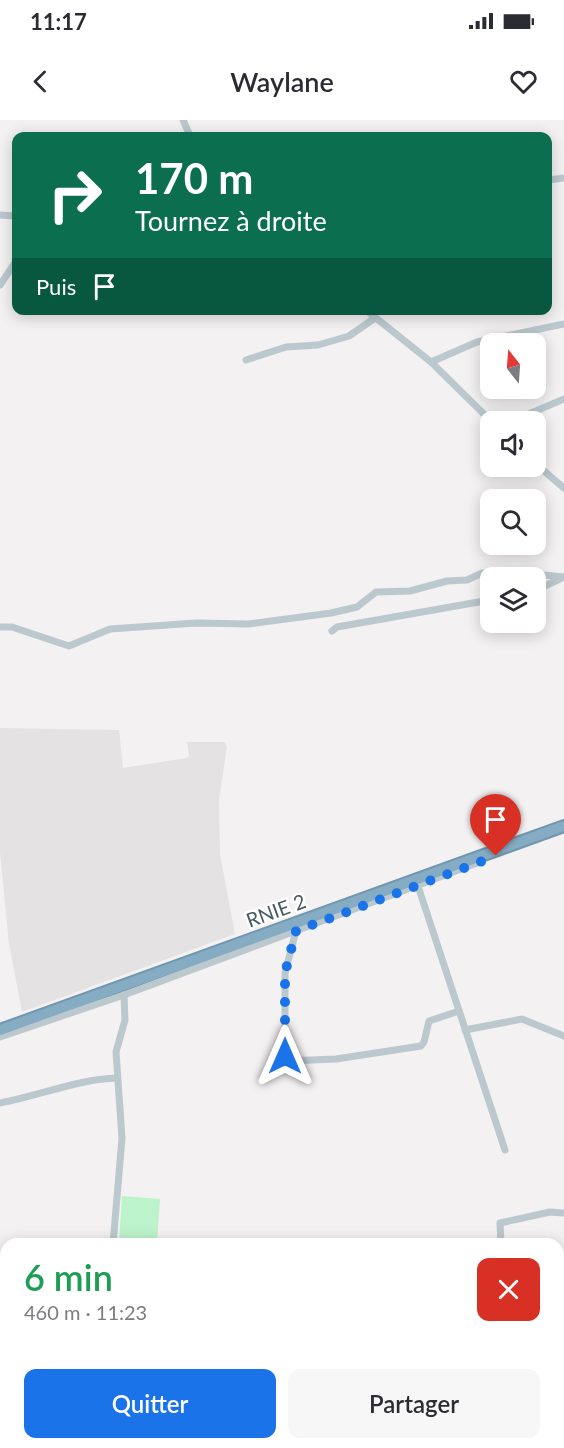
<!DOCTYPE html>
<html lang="fr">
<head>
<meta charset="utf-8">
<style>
  body { margin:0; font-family:Lato,sans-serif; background:#f7f7f7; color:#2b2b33; height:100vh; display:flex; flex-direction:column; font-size:22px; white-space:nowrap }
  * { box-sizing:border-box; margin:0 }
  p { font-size:20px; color:#7c7c81 }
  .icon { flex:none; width:33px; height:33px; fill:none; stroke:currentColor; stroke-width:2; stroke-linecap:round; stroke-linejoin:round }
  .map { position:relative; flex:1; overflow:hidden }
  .drawer { position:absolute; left:0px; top:1118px; width:564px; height:212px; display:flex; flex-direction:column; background:#fff; border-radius:18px 18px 0 0; box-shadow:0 3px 15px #0003 }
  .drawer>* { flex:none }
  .top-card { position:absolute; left:12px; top:12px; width:540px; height:183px; border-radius:12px; box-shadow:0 3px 15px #0003; background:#0b6e4f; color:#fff; overflow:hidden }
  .needle { width:39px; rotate:343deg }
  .controls { position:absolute; left:480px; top:213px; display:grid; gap:12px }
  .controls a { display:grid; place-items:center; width:66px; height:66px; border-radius:12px; background:#fff; box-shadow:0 3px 15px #0003; font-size:30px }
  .pin { position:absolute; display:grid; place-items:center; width:51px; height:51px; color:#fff; margin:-62px -26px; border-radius:50% 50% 50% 0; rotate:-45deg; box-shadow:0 0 6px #0007 }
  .pin .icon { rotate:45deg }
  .me { position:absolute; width:66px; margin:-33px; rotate:0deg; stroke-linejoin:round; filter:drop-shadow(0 0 4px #0008) }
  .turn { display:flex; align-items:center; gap:21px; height:126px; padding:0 24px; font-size:27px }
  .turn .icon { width:78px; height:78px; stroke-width:2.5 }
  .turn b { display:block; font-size:42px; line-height:51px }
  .then { display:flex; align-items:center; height:57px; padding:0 24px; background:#0003; gap:12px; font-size:22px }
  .round { display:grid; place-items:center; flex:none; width:63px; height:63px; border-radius:12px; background:#f7f7f7 }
  .overview { display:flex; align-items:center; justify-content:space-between; height:102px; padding:0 24px }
  h1 { font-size:36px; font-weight:600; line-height:45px; color:#1e9e55 }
  .button { display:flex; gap:12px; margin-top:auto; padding:12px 24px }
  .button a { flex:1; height:69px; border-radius:12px; background:#1a73e8; color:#fff; font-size:24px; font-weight:600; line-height:69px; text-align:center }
  .button a+a { background:#f7f7f7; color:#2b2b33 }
  .status { display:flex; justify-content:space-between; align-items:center; height:42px; padding:0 30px; background:#fff; direction:ltr }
  .status svg { height:16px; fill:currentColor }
  header { display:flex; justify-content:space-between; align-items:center; height:78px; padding:0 24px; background:#fff; font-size:27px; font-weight:600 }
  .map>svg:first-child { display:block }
  .education { fill:#e4e2e3 }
  .green { fill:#bdf3ca }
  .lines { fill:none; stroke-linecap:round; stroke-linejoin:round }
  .highway-casing { stroke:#7097af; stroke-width:14 }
  .minor { stroke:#bbc8ce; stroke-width:7 }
  .highway { stroke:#85acc3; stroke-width:10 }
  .route { stroke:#1a73e8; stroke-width:10; stroke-dasharray:0 18 }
  .labels { text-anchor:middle; stroke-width:5; stroke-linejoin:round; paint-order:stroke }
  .street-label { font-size:20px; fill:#475860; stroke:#fff }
</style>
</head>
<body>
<div class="status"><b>11:17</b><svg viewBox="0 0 49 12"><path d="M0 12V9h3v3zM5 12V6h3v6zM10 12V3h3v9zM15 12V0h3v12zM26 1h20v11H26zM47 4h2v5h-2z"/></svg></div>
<header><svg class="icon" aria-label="back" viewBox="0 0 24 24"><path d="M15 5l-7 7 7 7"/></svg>Waylane<svg class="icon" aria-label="heart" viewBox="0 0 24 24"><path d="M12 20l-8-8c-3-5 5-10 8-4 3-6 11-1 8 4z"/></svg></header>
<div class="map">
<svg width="564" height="1328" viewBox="0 0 564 1328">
  <rect width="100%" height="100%" fill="#f3f1f1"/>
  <path class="education" d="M0,608L119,610L123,648L187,638L189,636L187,622H224L227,626L219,680L220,734L235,814L22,892L9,824L0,732Z"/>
  <path class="green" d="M122,1076L160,1079L157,1123H119Z"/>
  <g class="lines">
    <defs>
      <path id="highway" d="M0,910L564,706"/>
    </defs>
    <use href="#highway" class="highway-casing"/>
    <g class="minor">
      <path d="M183,0L190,16"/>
      <path d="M548,60L564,58"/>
      <path d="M0,95L16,96"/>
      <path d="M0,165L16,141"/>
      <path d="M366,190L431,242L492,302"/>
      <path d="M246,240L286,227L318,225L349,216L375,198"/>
      <path d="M431,242L477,222L564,204"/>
      <path d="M510,302L564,279"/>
      <path d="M536,344L564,368"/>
      <path d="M536,470L562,458"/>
      <path d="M0,507H12L69,526L110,509L196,503L249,504L331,493L357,487L376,472L410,471L447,461L467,460L482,453H524L564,457"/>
      <path d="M332,511L337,507L490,480"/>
      <path d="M417,763L505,1030"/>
      <path d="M297,807L285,853V936L288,941L336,939L421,926L424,922L429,901L459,891"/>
      <path d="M465,910L522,899L564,916"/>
      <path d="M0,917L124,875L480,742"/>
      <path d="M0,983C39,976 78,959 117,958"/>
      <path d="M113,1124L122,1018L116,932L125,900L124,875"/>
      <path d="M501,1124L500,1103L550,1092L564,1093"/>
      <path d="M558,1161L564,1160"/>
      <path d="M0,1254L6,1253"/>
      <path d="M0,1317H6"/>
      <path d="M136,1323L139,1328"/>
      <path d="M498,1323L499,1328"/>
      <path d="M126,1328L128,1323"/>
    </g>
    <use href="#highway" class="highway"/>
  </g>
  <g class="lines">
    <path class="route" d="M285,936V853L296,811L496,736"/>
  </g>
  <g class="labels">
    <g class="street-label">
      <text transform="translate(276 791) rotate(-20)" y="7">RNIE 2</text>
    </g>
  </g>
</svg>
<div class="controls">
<a><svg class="needle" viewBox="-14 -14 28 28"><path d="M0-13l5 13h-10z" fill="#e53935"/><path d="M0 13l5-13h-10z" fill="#7c7c81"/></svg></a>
<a><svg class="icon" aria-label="sound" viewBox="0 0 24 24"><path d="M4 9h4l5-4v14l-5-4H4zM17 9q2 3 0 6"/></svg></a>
<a><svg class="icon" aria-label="search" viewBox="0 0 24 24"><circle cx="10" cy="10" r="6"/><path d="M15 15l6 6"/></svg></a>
<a><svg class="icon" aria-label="layers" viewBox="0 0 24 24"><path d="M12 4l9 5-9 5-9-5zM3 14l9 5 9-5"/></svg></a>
</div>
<div class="pin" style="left:496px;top:736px;background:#d93025"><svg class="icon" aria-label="arrive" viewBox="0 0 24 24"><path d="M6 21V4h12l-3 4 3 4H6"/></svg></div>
<svg class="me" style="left:285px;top:936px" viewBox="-20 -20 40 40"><path d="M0-17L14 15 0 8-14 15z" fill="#1a73e8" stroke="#fff" stroke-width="4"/></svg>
<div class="top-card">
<div class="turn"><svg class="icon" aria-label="right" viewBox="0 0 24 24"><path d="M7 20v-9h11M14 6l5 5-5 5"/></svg><div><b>170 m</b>Tournez à droite</div></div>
<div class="then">Puis<svg class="icon" aria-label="arrive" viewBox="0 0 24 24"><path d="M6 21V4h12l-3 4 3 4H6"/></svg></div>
</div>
<section class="drawer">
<div class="overview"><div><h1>6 min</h1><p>460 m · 11:23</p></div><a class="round" style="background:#d93025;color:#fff"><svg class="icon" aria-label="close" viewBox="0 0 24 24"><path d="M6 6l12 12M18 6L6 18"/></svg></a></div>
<div class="button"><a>Quitter</a><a>Partager</a></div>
</section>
</div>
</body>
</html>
